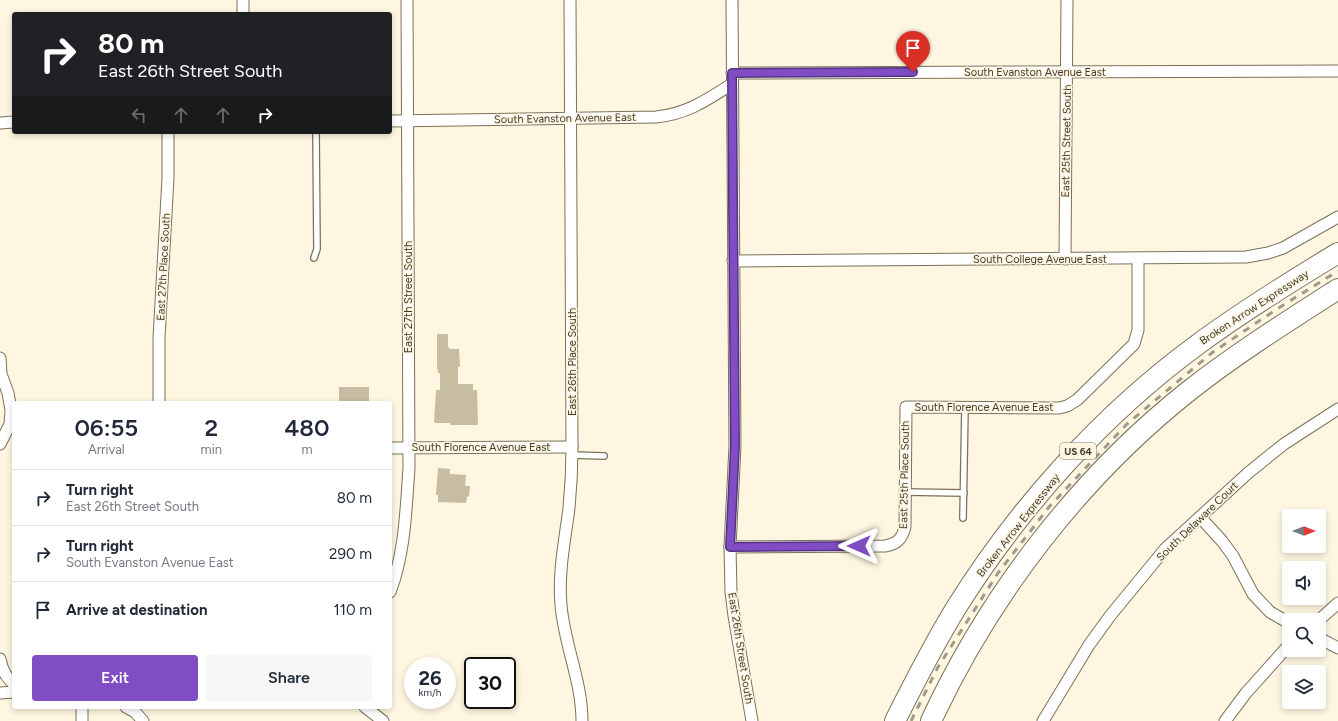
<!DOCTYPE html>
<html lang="en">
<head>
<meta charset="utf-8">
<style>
  body { margin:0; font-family:Figtree,sans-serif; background:#f6f6f7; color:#1f2937; height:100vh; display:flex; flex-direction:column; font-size:15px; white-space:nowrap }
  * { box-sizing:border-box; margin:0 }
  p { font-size:13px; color:#747a83 }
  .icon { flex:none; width:22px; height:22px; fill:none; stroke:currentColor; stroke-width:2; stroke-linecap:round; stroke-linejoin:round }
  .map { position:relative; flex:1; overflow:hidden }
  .sheet { position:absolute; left:12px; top:401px; width:380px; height:308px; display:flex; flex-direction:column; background:#fff; border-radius:4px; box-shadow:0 2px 6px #0003 }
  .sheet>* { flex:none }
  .top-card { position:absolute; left:12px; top:12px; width:380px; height:122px; border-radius:4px; box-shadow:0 2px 6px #0003; background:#202124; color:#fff; overflow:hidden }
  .needle { width:26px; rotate:90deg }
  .tools { position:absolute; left:1282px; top:509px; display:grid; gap:8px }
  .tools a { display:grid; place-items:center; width:44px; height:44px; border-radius:4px; background:#fff; box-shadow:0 2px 6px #0003; font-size:20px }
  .speed { position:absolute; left:404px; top:657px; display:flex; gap:8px; font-size:20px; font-weight:700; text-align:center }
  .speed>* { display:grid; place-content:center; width:52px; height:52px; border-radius:50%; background:#fff; box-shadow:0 2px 6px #0003; line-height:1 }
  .speed small { font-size:10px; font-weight:400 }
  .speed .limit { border:2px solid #111; border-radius:6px; background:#fff; color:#111 }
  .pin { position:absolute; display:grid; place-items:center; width:34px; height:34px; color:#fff; margin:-41px -17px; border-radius:50% 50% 50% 0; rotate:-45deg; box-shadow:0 0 4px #0007 }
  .pin .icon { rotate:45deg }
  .me { position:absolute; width:44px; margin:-22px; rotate:270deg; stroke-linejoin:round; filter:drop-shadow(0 0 3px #0008) }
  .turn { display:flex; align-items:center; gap:14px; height:84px; padding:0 20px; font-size:18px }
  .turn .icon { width:52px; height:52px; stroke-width:2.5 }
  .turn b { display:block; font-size:28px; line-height:34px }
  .lanes { display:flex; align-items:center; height:38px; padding:0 20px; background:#0003; justify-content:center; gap:20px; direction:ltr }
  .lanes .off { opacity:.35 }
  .eta { display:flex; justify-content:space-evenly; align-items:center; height:68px; text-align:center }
  .eta b { font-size:24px; font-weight:600; line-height:28px }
  .cta { display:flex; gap:8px; margin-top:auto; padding:8px 20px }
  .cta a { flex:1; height:46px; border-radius:4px; background:#814dc5; color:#fff; font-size:16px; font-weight:600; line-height:46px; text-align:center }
  .cta a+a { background:#f6f6f7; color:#1f2937 }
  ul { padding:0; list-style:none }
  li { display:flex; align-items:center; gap:12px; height:56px; padding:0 20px; border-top:1px solid #e0e1e3 }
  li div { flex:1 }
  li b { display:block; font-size:15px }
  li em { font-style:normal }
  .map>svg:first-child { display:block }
  .building { fill:#c6bda2 }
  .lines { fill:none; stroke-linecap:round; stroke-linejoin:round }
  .lane-casing { stroke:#7a7159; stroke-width:8 }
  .street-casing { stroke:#7a7159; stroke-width:13 }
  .highway-casing { stroke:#7a7159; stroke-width:22 }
  .lane { stroke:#fff; stroke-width:5.5 }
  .street { stroke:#fff; stroke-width:11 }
  .highway { stroke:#fff; stroke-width:20 }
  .rail { stroke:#a09a8a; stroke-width:3; stroke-dasharray:7 7; stroke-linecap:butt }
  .route-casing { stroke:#543280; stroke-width:10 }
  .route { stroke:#814dc5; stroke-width:7 }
  .labels { text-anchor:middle; stroke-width:3; stroke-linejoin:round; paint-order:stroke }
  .shield { fill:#fef6e0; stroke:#797466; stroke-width:1 }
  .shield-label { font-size:10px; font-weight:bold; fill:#403c31 }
  .street-label { font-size:11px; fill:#403c31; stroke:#fef6e0 }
</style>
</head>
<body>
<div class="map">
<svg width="1338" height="721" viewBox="0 0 1338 721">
  <rect width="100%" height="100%" fill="#fef6e0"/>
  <g class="building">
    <path d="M437,334H448V347L450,349H459L460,367H458V384H473V390H477L478,425H450V423H436L434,422L436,390H440V373H438L437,366Z"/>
    <rect x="339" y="387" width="30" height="16"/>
    <path d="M438,468L450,469V474L466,475L465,486H470L469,496L467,497L466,503L438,502V495H436Z"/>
  </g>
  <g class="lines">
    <defs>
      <g id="lane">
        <path d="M314,258L317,249L316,132"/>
        <path d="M572,455L604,456"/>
        <path d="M905,492L964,493"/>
        <path d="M963,518L965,407"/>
      </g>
      <g id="street">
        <path d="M243,0V14"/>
        <path d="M570,0L572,447C572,467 571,488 569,508C565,540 558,572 561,605C564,644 582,681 582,721"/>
        <path d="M732,0L735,446L730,547L731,592L734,616L752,721"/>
        <path d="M732,73L1338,71"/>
        <path d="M390,121L656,117C687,114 707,100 732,84"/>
        <path d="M0,123L14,122"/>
        <path d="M1065,259L1067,0"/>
        <path d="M733,261L1246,257L1268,253L1283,248L1338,217"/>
        <path d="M0,358L1,374L8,393L11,410L10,424L0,444"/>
        <path d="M159,403V338L168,178V132"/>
        <path d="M390,448L572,447"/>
        <path d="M1200,517L1222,541L1233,556L1253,594L1270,612L1289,623"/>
        <path d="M730,547L885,546C897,544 902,539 905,527L906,407L1059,408L1067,406L1077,400L1134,344L1138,330V258"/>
        <path d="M390,592C405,553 406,509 409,468L407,0"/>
        <path d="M1319,620L1338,603"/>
        <path d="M1319,638L1338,648"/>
        <path d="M0,659C2,669 6,678 14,684"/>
        <path d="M0,693L14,692"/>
        <path d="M82,707V721"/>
        <path d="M126,707L135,712L143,721"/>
        <path d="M365,707L383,721"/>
        <path d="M1043,721L1089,645L1110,616L1165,549L1248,473L1284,444L1338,409"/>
        <path d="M1225,721L1246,693L1289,645"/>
      </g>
      <g id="highway">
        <path d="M895,721C914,683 934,644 956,608C1019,507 1102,415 1197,345C1243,311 1290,282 1338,253"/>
        <path d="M931,721C990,594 1080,477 1190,390C1237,353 1288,321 1338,289"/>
      </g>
    </defs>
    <use href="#lane" class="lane-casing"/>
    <use href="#street" class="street-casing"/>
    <use href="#highway" class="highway-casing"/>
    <use href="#lane" class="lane"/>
    <use href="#street" class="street"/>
    <use href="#highway" class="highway"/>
    <path class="rail" d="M911,721L938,667L998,573L1049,507L1127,424L1213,352L1277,309L1338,271"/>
  </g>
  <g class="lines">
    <defs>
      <path id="route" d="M859,546L730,547L735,446L732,73L913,72"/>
    </defs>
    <use href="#route" class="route-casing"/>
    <use href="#route" class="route"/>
  </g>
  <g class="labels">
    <rect class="shield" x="1060" y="443" width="36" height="16" rx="3"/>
    <g class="shield-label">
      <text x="1078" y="455">US 64</text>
    </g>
    <g class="street-label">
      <text x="1035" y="76">South Evanston Avenue East</text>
      <text transform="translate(565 118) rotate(-1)" y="4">South Evanston Avenue East</text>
      <text transform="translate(1066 141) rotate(-89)" y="4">East 25th Street South</text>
      <text x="1040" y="263">South College Avenue East</text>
      <text transform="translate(163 267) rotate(-87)" y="4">East 27th Place South</text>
      <text transform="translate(408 297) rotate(-90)" y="4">East 27th Street South</text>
      <text transform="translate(1254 307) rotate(-33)" y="4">Broken Arrow Expressway</text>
      <text transform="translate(572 362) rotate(-90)" y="4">East 26th Place South</text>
      <text x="984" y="411">South Florence Avenue East</text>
      <text x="481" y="451">South Florence Avenue East</text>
      <text transform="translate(904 475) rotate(-89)" y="4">East 25th Place South</text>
      <text transform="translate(1197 521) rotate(-44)" y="4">South Delaware Court</text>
      <text transform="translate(1018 525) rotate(-52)" y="4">Broken Arrow Expressway</text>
      <text transform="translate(741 648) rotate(81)" y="4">East 26th Street South</text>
    </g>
  </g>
</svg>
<div class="tools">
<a><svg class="needle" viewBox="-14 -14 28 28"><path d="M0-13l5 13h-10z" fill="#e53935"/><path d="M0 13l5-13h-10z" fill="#747a83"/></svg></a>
<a><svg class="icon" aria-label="sound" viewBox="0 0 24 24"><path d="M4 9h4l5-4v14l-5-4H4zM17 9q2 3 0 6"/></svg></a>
<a><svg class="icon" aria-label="search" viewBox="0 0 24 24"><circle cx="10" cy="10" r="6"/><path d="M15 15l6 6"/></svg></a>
<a><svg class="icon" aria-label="layers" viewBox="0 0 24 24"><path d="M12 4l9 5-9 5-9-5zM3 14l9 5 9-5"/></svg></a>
</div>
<div class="speed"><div>26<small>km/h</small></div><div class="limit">30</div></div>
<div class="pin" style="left:913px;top:72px;background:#d93025"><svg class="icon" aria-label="arrive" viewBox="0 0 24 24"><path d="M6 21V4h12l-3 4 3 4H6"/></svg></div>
<svg class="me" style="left:859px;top:546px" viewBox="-20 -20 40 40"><path d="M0-17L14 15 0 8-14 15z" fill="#814dc5" stroke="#fff" stroke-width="4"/></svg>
<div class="top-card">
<div class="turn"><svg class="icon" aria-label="right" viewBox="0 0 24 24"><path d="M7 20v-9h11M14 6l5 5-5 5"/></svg><div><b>80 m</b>East 26th Street South</div></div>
<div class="lanes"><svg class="icon off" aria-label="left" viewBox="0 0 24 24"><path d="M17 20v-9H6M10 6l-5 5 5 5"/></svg><svg class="icon off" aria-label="ahead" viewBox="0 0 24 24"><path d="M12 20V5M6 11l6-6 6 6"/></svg><svg class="icon off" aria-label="ahead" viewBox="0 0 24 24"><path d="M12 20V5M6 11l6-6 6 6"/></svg><svg class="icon" aria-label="right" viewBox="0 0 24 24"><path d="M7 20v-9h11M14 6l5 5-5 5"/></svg></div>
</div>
<section class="sheet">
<div class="eta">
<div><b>06:55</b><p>Arrival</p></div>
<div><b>2</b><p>min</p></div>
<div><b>480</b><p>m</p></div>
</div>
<ul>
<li><svg class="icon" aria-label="right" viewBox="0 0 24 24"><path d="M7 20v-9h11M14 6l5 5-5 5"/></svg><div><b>Turn right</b><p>East 26th Street South</p></div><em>80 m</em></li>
<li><svg class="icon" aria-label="right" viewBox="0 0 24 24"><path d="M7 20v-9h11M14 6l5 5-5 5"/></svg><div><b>Turn right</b><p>South Evanston Avenue East</p></div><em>290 m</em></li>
<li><svg class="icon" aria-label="arrive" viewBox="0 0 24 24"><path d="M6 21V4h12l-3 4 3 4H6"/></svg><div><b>Arrive at destination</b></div><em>110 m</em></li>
</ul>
<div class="cta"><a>Exit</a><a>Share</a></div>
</section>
</div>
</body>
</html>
